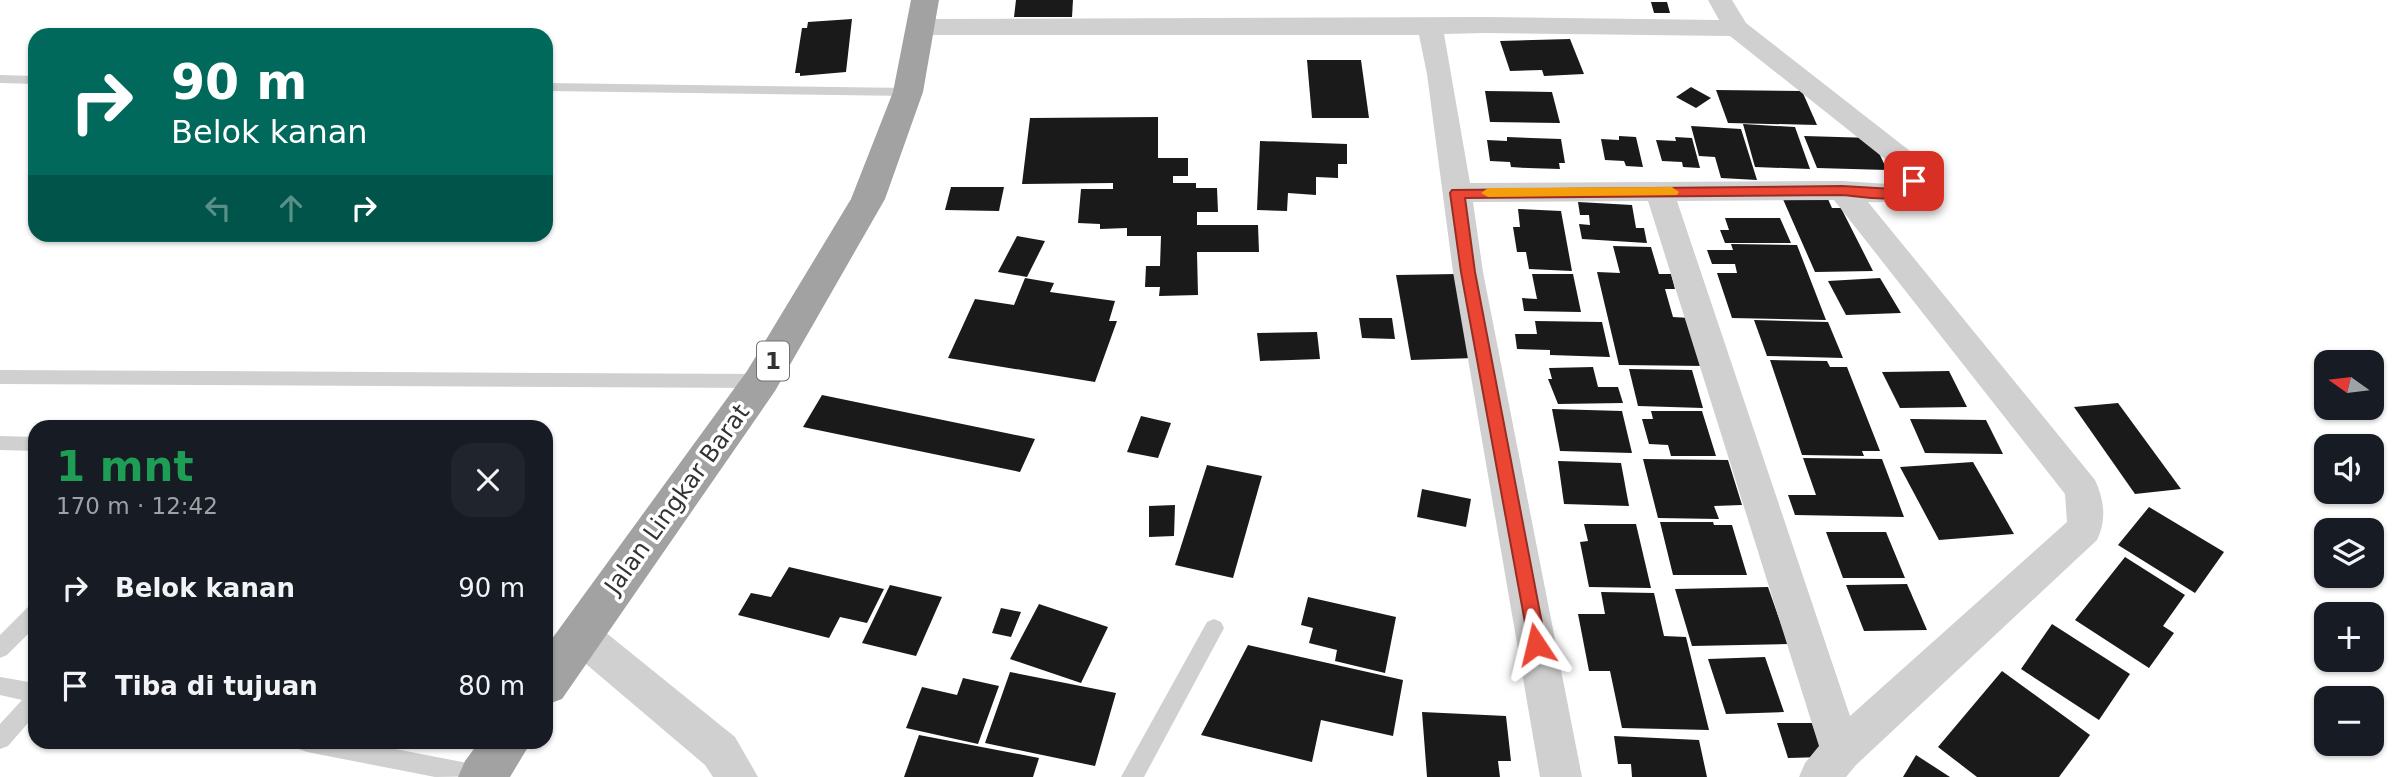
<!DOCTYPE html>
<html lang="id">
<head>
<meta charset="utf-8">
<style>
  body { margin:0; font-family:"DejaVu Sans",sans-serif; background:#20242c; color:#f1f3f6; height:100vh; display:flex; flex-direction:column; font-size:26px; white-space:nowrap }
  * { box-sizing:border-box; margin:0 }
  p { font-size:23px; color:#9ea1a6 }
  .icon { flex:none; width:38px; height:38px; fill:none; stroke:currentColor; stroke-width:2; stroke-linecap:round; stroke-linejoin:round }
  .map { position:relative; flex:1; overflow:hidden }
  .drawer { position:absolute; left:28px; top:420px; width:525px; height:329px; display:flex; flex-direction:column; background:#171b24; border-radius:21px; box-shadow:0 2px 5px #0004 }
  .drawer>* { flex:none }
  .banner { position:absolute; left:28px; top:28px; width:525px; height:214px; border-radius:21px; box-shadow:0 2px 5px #0004; background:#00695c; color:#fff; overflow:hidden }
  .needle { width:46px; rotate:284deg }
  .fabs { position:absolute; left:2314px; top:350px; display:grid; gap:14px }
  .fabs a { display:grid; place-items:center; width:70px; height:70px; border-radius:14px; background:#171b24; box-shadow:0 2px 5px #0004; font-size:35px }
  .pin { position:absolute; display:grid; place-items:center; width:60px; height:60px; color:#fff; margin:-30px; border-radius:14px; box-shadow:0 4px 10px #0006 }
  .me { position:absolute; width:77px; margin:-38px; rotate:350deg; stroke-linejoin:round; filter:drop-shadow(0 0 5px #0008) }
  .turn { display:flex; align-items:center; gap:24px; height:147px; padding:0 28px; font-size:32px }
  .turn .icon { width:91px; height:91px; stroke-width:2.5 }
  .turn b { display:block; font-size:49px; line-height:60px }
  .lanes { display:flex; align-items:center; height:66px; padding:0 28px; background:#0003; justify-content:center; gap:35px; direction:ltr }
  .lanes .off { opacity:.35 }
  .round { display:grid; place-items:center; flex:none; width:74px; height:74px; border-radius:21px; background:#20242c }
  .summary { display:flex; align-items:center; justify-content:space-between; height:119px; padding:0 28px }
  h1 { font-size:42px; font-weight:700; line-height:52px; color:#1e9e55 }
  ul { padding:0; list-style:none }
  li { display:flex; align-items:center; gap:21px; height:98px; padding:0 28px }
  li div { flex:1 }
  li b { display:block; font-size:26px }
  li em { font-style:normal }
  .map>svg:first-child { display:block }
  .building { fill:#1a1a1a }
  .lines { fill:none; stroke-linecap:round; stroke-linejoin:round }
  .service { fill:#d0d0d0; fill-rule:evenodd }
  .minor { fill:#d0d0d0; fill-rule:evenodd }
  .trunk { fill:#a2a2a2; fill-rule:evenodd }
  .route { fill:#eb4533; stroke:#992d21; stroke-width:2 }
  .slow { fill:#f59e0b }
  .labels { text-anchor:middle; stroke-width:7; stroke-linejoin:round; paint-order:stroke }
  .shield { fill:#fff; stroke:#707070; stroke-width:2 }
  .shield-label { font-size:23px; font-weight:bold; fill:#333 }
  .street-label { font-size:24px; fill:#333; stroke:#fff }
</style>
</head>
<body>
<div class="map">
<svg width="2406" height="777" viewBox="0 0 2406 777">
  <rect width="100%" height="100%" fill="#fff"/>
  <g class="building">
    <path d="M1016,0H1073L1072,17H1014Z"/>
    <path d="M1651,2H1667L1670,13H1654Z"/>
    <path d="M852,19L846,72L800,76V73H795L802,28H807L808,22Z"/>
    <path d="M1570,39L1584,74L1544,76L1542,70L1510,71L1500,41Z"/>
    <path d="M1307,60H1361L1369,118H1312Z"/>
    <path d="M1691,87L1711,98L1696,108L1676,97Z"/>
    <path d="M1716,90L1802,91L1817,125L1728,123Z"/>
    <path d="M1485,91L1552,92L1560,123L1490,122Z"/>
    <path d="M1158,117V158H1188V176H1173V183H1196V188H1217L1218,212H1197V225H1258L1259,252H1197L1198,295L1159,296L1160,287H1145L1146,266H1160L1161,236H1127V228L1100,229V224L1078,223L1081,189H1113V183L1022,184L1030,118Z"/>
    <path d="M1743,124L1795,127L1810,169L1755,167Z"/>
    <path d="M1691,126L1741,129L1757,180L1721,178L1715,157L1699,156Z"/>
    <path d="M1619,136L1636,137L1643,167L1626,166L1624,161L1605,160L1601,139L1619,140Z"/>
    <path d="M1804,136L1872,138L1887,170L1817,168Z"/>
    <path d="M1507,137L1561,139L1565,163H1559L1560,169L1528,168L1511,167L1510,162L1490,161L1487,140L1507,141Z"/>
    <path d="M1675,137L1692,138L1700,168L1683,167L1682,162L1662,161L1656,140L1676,141Z"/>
    <path d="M1260,141L1347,144V164H1338V178L1316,177V195L1288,193L1287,211L1257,210Z"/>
    <path d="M951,187H1004L999,211L945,210Z"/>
    <path d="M1782,197H1827L1832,208H1841L1873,271L1815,272Z"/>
    <path d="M1578,202L1632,205L1636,228H1644L1647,243L1582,239L1579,224L1590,225L1589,215H1580Z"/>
    <path d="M1518,209L1561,211L1572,271L1529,269L1526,252H1517L1513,227H1520Z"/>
    <path d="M1725,218H1780L1791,243H1725L1720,230H1729Z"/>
    <path d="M1017,236L1045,241L1027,277L998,272Z"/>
    <path d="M1731,244L1797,245L1826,320L1732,318L1717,273H1737L1735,264H1712L1707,250H1733Z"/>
    <path d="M1613,246L1651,247L1659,274H1671L1675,289H1665L1673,317L1690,318L1705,366L1619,365L1597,272L1620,273Z"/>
    <path d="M1457,274L1475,358L1411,360L1396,275Z"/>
    <path d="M1532,274H1573L1581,312L1524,311L1522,298L1537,299Z"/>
    <path d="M1025,278L1054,283L1050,292L1115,301L1109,321H1117L1095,382L948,358L975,299L1014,305Z"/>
    <path d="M1880,278L1901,313L1846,315L1828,281Z"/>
    <path d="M1359,318H1392L1395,339L1362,338Z"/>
    <path d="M1754,320L1828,322L1843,358L1767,356Z"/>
    <path d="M1535,321L1602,322L1610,357L1550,355V350L1517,349L1515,334H1537Z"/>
    <path d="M1317,332L1320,359L1260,361L1257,333Z"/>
    <path d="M1770,360L1827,361L1830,367H1847L1880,451H1862L1864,456L1802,455Z"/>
    <path d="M1593,367L1598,387H1618L1623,403L1558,404L1548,379H1552L1549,368Z"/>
    <path d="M1629,369L1692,370L1703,408L1638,406Z"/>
    <path d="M1949,371L1967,407L1900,408L1882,372Z"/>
    <path d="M822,395L851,401L1035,439L1020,472L803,427Z"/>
    <path d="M2118,403L2181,489L2135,494L2074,407Z"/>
    <path d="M1552,409L1622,411L1632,453L1560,451Z"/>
    <path d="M1651,411H1702L1716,456H1671L1668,445L1649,444L1642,419H1653Z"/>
    <path d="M1141,416L1171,423L1158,458L1127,452Z"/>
    <path d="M1910,419L1986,420L2003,454L1925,453Z"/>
    <path d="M1803,458L1882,459L1904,517L1795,515L1788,495H1816Z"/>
    <path d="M1643,459L1728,460L1742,505L1714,506L1719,519L1658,518Z"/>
    <path d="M1558,461L1621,463L1629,506L1564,504Z"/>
    <path d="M1973,462L2014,534L1939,540L1900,467Z"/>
    <path d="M1207,465L1262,476L1233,578L1175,565Z"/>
    <path d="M1422,489L1471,499L1466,527L1417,517Z"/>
    <path d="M1175,505L1174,536L1149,537V506Z"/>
    <path d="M2149,507L2224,552L2195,593L2118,545Z"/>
    <path d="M1660,522H1713L1714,525H1732L1747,575H1673Z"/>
    <path d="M1584,524H1636L1651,588L1589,587L1580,542L1588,541Z"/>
    <path d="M1826,532H1886L1905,578H1843Z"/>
    <path d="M2125,557L2185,595L2163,626L2174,633L2149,668L2075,620Z"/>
    <path d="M789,567L884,589L867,623L840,617L829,638L738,615L751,593L771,597Z"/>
    <path d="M1907,584L1927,630L1864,631L1846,585Z"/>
    <path d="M890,585L942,597L916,656L862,643Z"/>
    <path d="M1768,587L1788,644L1692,646L1675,589Z"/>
    <path d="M1601,592L1654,593L1664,636L1686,637L1709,730L1622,728L1610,671H1589L1578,614H1605Z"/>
    <path d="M1308,597L1396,617L1385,673L1335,661L1337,650L1309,643L1313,628L1301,625Z"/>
    <path d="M1039,604L1108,627L1081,683L1010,659Z"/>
    <path d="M1001,608L1021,612L1011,637L992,633Z"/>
    <path d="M2052,624L2130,674L2099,720L2021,669Z"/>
    <path d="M1248,645L1403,680L1393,736L1321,720L1312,762L1201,735Z"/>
    <path d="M1765,657L1784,712L1726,714L1708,659Z"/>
    <path d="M2002,671L2090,735L2059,777H1977L1938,747Z"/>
    <path d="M1010,672L1116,693L1095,766L985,743Z"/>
    <path d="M963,678L999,686L978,744L906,728L922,687L957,695Z"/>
    <path d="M1422,712L1506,716L1511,761H1498L1500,777H1427Z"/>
    <path d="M1777,723H1812L1824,757L1788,758Z"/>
    <path d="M919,735L1039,758L1033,777H904Z"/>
    <path d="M1614,736L1699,740L1707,777H1632L1631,764H1618Z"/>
    <path d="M1916,755L1950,777H1903Z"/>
  </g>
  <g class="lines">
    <g class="service">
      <path d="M0,75L35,76V84L0,83Z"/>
      <path d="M546,83L908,88L915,92L908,96L546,91Z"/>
      <path d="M0,370L761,374L767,376L770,381L767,386L761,388L0,384Z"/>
      <path d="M0,436L35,437V451L0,450Z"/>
      <path d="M35,604V627L7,655L0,658V635L28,607Z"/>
      <path d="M1214,619L1221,622L1224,628L1144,777H1121L1207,622Z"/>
      <path d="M0,677L35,683V715L8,746L0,749V724L22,700L0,695Z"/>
      <path d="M296,742H359L483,766L491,769L494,776L435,777L307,752L299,749Z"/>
    </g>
    <g class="minor">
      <path d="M1708,0H1732L1746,23L1924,162C1946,196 1890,204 1868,202L2095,480C2104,499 2107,520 2097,540L1856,765L1846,777H1799L1805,763L1819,746L1648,201L1473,202L1483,272L1582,777H1540L1453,272L1427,74L1419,35H921L912,32L908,27L912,22L921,19L1485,17L1719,20ZM1485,33L1730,36L1900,171L1899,179L1888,184L1842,181L1470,183L1444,34ZM1834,200L2065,494L2067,522L1850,716L1677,201Z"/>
      <path d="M580,618L594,623L735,737L758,777H713L705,765L566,647L561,635L566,623Z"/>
    </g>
    <g class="trunk">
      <path d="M911,0H939L923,92L885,199L775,391L562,699L546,705V647L747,371L851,199L893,92Z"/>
      <path d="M479,742H531L510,777H458L465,761Z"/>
    </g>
  </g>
  <path class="route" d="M1914,177L1921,181C1903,207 1869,197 1842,195L1465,198L1475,272L1546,644L1543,650L1536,652L1530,650L1461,272L1450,193L1452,190L1842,186L1894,189L1901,187Z"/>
  <path class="slow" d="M1672,187L1679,192L1677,195L1488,197L1481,193L1488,188Z"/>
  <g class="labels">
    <rect class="shield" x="757" y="341.5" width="32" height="39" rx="5"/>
    <g class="shield-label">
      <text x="773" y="369">1</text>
    </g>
    <g class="street-label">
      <text transform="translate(677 499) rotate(-54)" y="8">Jalan Lingkar Barat</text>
    </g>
  </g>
</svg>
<div class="fabs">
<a><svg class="needle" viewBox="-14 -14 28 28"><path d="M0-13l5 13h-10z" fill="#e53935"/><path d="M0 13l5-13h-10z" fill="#9ea1a6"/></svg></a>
<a><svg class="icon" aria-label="sound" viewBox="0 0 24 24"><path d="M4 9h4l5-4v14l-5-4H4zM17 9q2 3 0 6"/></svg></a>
<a><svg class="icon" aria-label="layers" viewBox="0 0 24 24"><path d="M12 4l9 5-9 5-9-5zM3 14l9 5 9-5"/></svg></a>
<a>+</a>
<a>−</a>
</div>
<div class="pin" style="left:1914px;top:181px;background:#d93025"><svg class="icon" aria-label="arrive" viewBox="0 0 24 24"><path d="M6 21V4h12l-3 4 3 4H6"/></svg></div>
<svg class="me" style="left:1536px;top:644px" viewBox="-20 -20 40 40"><path d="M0-17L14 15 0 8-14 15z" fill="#eb4533" stroke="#fff" stroke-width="4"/></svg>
<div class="banner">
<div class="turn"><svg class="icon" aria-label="right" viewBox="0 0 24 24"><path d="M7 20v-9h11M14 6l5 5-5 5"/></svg><div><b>90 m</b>Belok kanan</div></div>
<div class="lanes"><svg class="icon off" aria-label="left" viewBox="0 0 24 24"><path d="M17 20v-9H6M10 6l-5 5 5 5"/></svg><svg class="icon off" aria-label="ahead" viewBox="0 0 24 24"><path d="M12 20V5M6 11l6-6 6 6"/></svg><svg class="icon" aria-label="right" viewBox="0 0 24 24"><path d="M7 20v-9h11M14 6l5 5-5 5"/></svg></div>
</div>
<section class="drawer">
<div class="summary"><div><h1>1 mnt</h1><p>170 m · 12:42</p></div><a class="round"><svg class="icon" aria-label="close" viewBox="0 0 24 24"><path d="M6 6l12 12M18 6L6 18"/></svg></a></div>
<ul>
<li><svg class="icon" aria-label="right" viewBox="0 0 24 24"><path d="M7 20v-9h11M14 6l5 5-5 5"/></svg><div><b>Belok kanan</b></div><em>90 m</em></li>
<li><svg class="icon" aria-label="arrive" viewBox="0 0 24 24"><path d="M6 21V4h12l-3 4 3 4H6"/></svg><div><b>Tiba di tujuan</b></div><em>80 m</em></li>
</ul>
</section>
</div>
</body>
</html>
